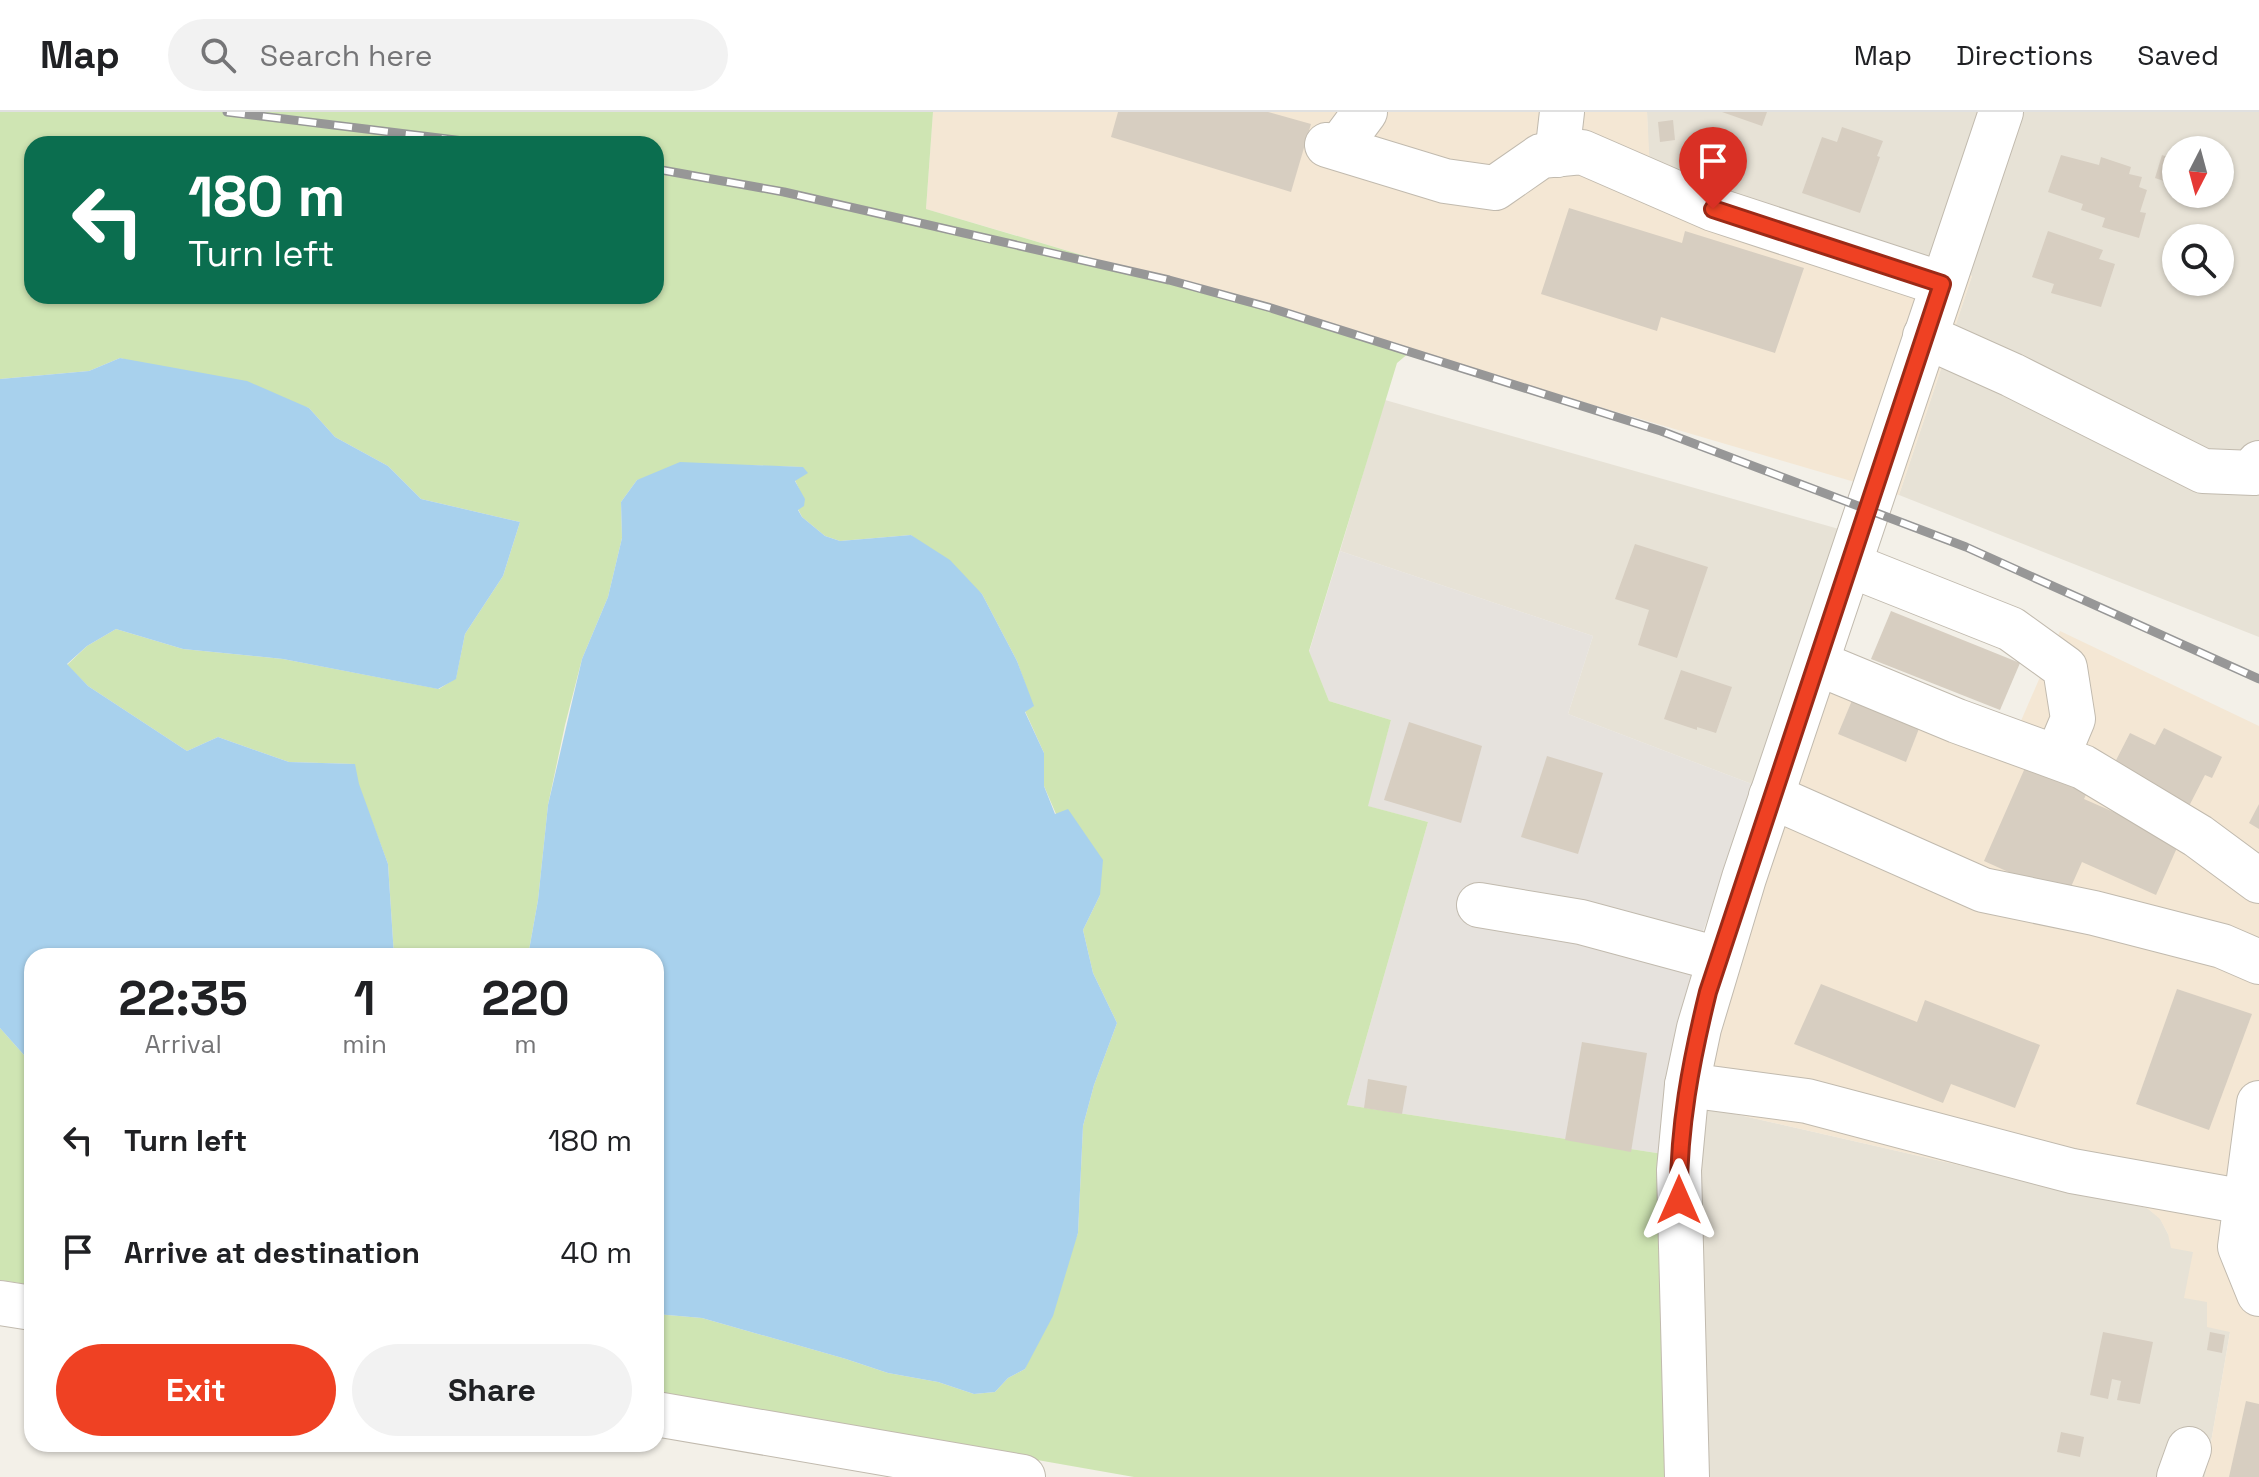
<!DOCTYPE html>
<html lang="en">
<head>
<meta charset="utf-8">
<style>
  body { margin:0; font-family:"Space Grotesk",sans-serif; background:#f2f2f2; color:#202124; height:100vh; display:flex; flex-direction:column; font-size:30px; white-space:nowrap }
  * { box-sizing:border-box; margin:0 }
  p { font-size:26px; color:#757577 }
  .icon { flex:none; width:44px; height:44px; fill:none; stroke:currentColor; stroke-width:2; stroke-linecap:round; stroke-linejoin:round }
  .map { position:relative; flex:1; overflow:hidden }
  .details { position:absolute; left:24px; top:836px; width:640px; height:504px; display:flex; flex-direction:column; background:#fff; border-radius:24px; box-shadow:0 2px 6px #0004 }
  .details>* { flex:none }
  .hud { position:absolute; left:24px; top:24px; width:640px; height:168px; border-radius:24px; box-shadow:0 2px 6px #0004; background:#0b6e4f; color:#fff; overflow:hidden }
  .needle { width:52px; rotate:186deg }
  .tools { position:absolute; left:2162px; top:24px; display:grid; gap:16px }
  .tools a { display:grid; place-items:center; width:72px; height:72px; border-radius:50%; background:#fff; box-shadow:0 2px 6px #0004; font-size:40px }
  .pin { position:absolute; display:grid; place-items:center; width:68px; height:68px; color:#fff; margin:-82px -34px; border-radius:50% 50% 50% 0; rotate:-45deg; box-shadow:0 0 8px #0007 }
  .pin .icon { rotate:45deg }
  .me { position:absolute; width:88px; margin:-44px; rotate:0deg; stroke-linejoin:round; filter:drop-shadow(0 0 6px #0008) }
  .turn { display:flex; align-items:center; gap:28px; height:168px; padding:0 32px; font-size:36px }
  .turn .icon { width:104px; height:104px; stroke-width:2.5 }
  .turn b { display:block; font-size:56px; line-height:68px }
  .eta { display:flex; justify-content:space-evenly; align-items:center; height:136px; text-align:center }
  .eta b { font-size:48px; font-weight:600; line-height:56px }
  .primary-button { display:flex; gap:16px; margin-top:auto; padding:16px 32px }
  .primary-button a { flex:1; height:92px; border-radius:48px; background:#ef4123; color:#fff; font-size:32px; font-weight:600; line-height:92px; text-align:center }
  .primary-button a+a { background:#f2f2f2; color:#202124 }
  ul { padding:0; list-style:none }
  li { display:flex; align-items:center; gap:24px; height:112px; padding:0 32px }
  li div { flex:1 }
  li b { display:block; font-size:30px }
  li em { font-style:normal }
  header { display:flex; align-items:center; gap:48px; box-sizing:border-box; height:112px; padding:0 40px; background:#fff; border-bottom:2px solid #e0e0e0 }
  header strong { font-size:38px }
  nav { display:flex; gap:44px; margin-inline-start:auto; font-size:28px }
  .search { width:560px; height:72px; background:#f2f2f2; display:flex; align-items:center; gap:20px; box-sizing:border-box; padding:0 28px; border-radius:44px; color:#757577; font-size:30px }
  .map>svg:first-child { display:block }
  .residential { fill:#e7e2d6; fill-rule:evenodd }
  .commercial { fill:#f4e7d4 }
  .industrial { fill:#e6e2dd }
  .green { fill:#cfe5b3; fill-rule:evenodd }
  .water { fill:#a8d1ed }
  .building { fill:#d7cec1 }
  .lines { fill:none; stroke-linecap:round; stroke-linejoin:round }
  .minor-casing { stroke:#c1baae; stroke-width:46 }
  .minor { stroke:#fff; stroke-width:44 }
  .rail-casing { stroke:#979797; stroke-width:9 }
  .rail { stroke:#fff; stroke-width:6; stroke-dasharray:18; stroke-linecap:butt }
  .route-casing { stroke:#9b2a17; stroke-width:20 }
  .route { stroke:#ef4123; stroke-width:14 }
</style>
</head>
<body>
<header>
<strong>Map</strong>
<div class="search"><svg class="icon" aria-label="search" viewBox="0 0 24 24"><circle cx="10" cy="10" r="6"/><path d="M15 15l6 6"/></svg>Search here</div>
<nav><a>Map</a><a>Directions</a><a>Saved</a></nav>
</header>
<div class="map">
<svg width="2259" height="1365" viewBox="0 0 2259 1365">
  <rect width="100%" height="100%" fill="#f3f0e8"/>
  <g class="residential">
    <path d="M1647,0H2259V525L1899,383L1972,164L1649,57ZM2176,38H2220V82H2176ZM2176,126H2220V170H2176Z"/>
    <path d="M1385,288L1846,419L1757,674L1568,602L1593,524L1340,439Z"/>
    <path d="M1704,995L2147,1096L2160,1106L2168,1122L2193,1140L2207,1190L2230,1220L2205,1365H1706L1698,1120Z"/>
  </g>
  <g class="commercial">
    <path d="M933,0H1647L1650,57L1972,164L1899,383L926,97Z"/>
    <path d="M2060,519L2259,614V1365H2205L2230,1220L2207,1215V1190L2184,1186L2193,1140L2171,1136L2168,1122L2160,1107L2147,1096L1704,995L1714,931L1838,543L2017,618Z"/>
  </g>
  <path class="industrial" d="M1340,439L1593,524L1568,602L1757,674L1703,819L1684,906L1663,1042L1347,993L1428,710L1367,694L1391,608L1329,589L1309,540Z"/>
  <g class="green">
    <path d="M0,0H933L926,97L1410,240L1397,251L1309,539L1329,589L1391,608L1368,694L1428,710L1347,993L1663,1042L1673,1365H1134L656,1281V1202L702,1206L846,1247L888,1261L938,1270L974,1282L995,1280L1008,1266L1025,1257L1078,1121L1083,1014L1094,973L1117,911L1093,861L1083,818L1100,783L1056,702L1044,674V641L1025,599L1033,594L1017,549L982,482L911,423L840,429L825,424L802,405L798,397L799,377L795,368L803,355L743,353L637,368L621,390L622,426L608,485L582,547L565,613L548,693L538,788L528,844H394L388,752L358,672L354,652L289,650L218,625L187,639L88,574L67,553L87,534L116,517L183,537L283,547L439,577L456,566L465,522L503,464L520,410L421,387L388,354L335,325L309,296L120,246L89,259L0,267ZM32,32H656V184H32Z"/>
    <path d="M0,916L32,952V1173L0,1168Z"/>
  </g>
  <g class="water">
    <path d="M120,246L247,269L309,296L335,325L388,354L421,387L520,410L503,464L465,522L456,567L438,577L283,547L183,537L116,517L87,534L67,552L88,574L187,639L218,625L289,650L355,652L359,672L388,752L394,844H32V952L0,916V267L89,259Z"/>
    <path d="M680,350L803,355L808,361L795,369L805,387L804,394L798,398L802,405L825,424L840,429L911,423L950,448L982,482L1017,549L1034,594L1025,600L1044,641V674L1055,702L1068,697L1103,748L1100,783L1083,818L1093,861L1117,911L1094,973L1083,1014L1078,1121L1053,1204L1025,1257L1008,1266L995,1280L974,1282L938,1270L888,1261L846,1247L702,1206L656,1202V844H528L538,788L548,693L582,547L608,485L622,426L621,390L637,368Z"/>
  </g>
  <g class="building">
    <path d="M1118,0H1268L1311,12L1291,80L1111,25Z"/>
    <path d="M1722,0H1767L1762,14Z"/>
    <path d="M1673,8L1675,28L1660,30L1658,10Z"/>
    <path d="M1842,15L1883,29L1877,44L1880,45L1860,101L1802,81L1822,25L1837,30Z"/>
    <path d="M2061,43L2099,53L2101,45L2131,55L2129,62L2142,65L2139,75L2147,78L2140,100L2146,101L2139,126L2102,115L2105,106L2081,98L2083,92L2048,80Z"/>
    <path d="M2162,43L2176,48V73L2155,66Z"/>
    <path d="M1569,96L1682,131L1685,119L1804,156L1775,241L1661,205L1657,219L1541,182Z"/>
    <path d="M2048,119L2103,138L2099,147L2115,152L2101,195L2051,181L2054,172L2032,165Z"/>
    <path d="M1635,432L1708,455L1677,546L1638,533L1649,498L1615,487Z"/>
    <path d="M1891,499L2020,551L2000,598L1871,547Z"/>
    <path d="M1681,558L1732,575L1716,621L1697,615V618L1664,607Z"/>
    <path d="M1853,586L1920,614L1906,650L1838,622Z"/>
    <path d="M1409,610L1482,634L1461,711L1384,688Z"/>
    <path d="M2164,616L2222,645L2212,666L2205,663L2188,696L2111,658L2130,621L2155,633Z"/>
    <path d="M1547,644L1603,661L1578,742L1521,725Z"/>
    <path d="M2028,649L2089,676L2084,687L2180,729L2156,783L2082,750L2066,786L1984,749Z"/>
    <path d="M2259,692V717L2249,711Z"/>
    <path d="M1821,872L1917,910L1925,888L2040,933L2015,996L1951,972L1943,991L1794,932Z"/>
    <path d="M2177,877L2252,902L2209,1018L2136,992Z"/>
    <path d="M1582,930L1647,941L1631,1040L1565,1028Z"/>
    <path d="M1368,967L1407,974L1402,1002L1364,996Z"/>
    <path d="M2103,1220L2153,1230L2140,1292L2117,1288L2121,1269L2112,1267L2108,1287L2090,1283Z"/>
    <path d="M2210,1220L2225,1223L2222,1241L2207,1238Z"/>
    <path d="M2246,1289L2259,1292V1365H2229Z"/>
    <path d="M2061,1320L2084,1325L2080,1345L2057,1340Z"/>
  </g>
  <g class="lines">
    <defs>
      <g id="minor">
        <path d="M1327,33L1445,69L1495,76L1541,44L1582,40L1713,97L1942,172"/>
        <path d="M1339,35L1365,0"/>
        <path d="M1557,43L1562,0"/>
        <path d="M1925,224L2012,263L2203,359L2254,361L2259,351"/>
        <path d="M1850,453L2011,517L2065,556L2073,607L2057,645"/>
        <path d="M1817,551L1957,609L2083,655L2198,724L2259,769"/>
        <path d="M1771,684L1983,778L2094,801L2222,834L2259,850"/>
        <path d="M1479,793L1581,810L1718,847"/>
        <path d="M1687,973L1807,989L2072,1059L2245,1090"/>
        <path d="M2259,991L2240,1135L2259,1182"/>
        <path d="M0,1191L32,1196"/>
        <path d="M656,1302L1023,1365"/>
        <path d="M1687,1365L1679,1058L1687,973L1699,916L1744,766L2001,0"/>
        <path d="M2179,1365L2189,1337"/>
      </g>
    </defs>
    <use href="#minor" class="minor-casing"/>
    <use href="#minor" class="minor"/>
    <defs>
      <g id="rail">
        <path d="M227,0L488,32"/>
        <path d="M656,57L784,80L1169,168L1271,196L1661,319L1966,435L2259,567"/>
      </g>
    </defs>
    <use href="#rail" class="rail-casing"/>
    <use href="#rail" class="rail"/>
  </g>
  <g class="lines">
    <defs>
      <path id="route" d="M1679,1088C1678,1017 1691,949 1708,880L1942,172L1713,97"/>
    </defs>
    <use href="#route" class="route-casing"/>
    <use href="#route" class="route"/>
  </g>
</svg>
<div class="tools">
<a><svg class="needle" viewBox="-14 -14 28 28"><path d="M0-13l5 13h-10z" fill="#e53935"/><path d="M0 13l5-13h-10z" fill="#757577"/></svg></a>
<a><svg class="icon" aria-label="search" viewBox="0 0 24 24"><circle cx="10" cy="10" r="6"/><path d="M15 15l6 6"/></svg></a>
</div>
<div class="pin" style="left:1713px;top:97px;background:#d93025"><svg class="icon" aria-label="arrive" viewBox="0 0 24 24"><path d="M6 21V4h12l-3 4 3 4H6"/></svg></div>
<svg class="me" style="left:1679px;top:1088px" viewBox="-20 -20 40 40"><path d="M0-17L14 15 0 8-14 15z" fill="#ef4123" stroke="#fff" stroke-width="4"/></svg>
<div class="hud">
<div class="turn"><svg class="icon" aria-label="left" viewBox="0 0 24 24"><path d="M17 20v-9H6M10 6l-5 5 5 5"/></svg><div><b>180 m</b>Turn left</div></div>
</div>
<section class="details">
<div class="eta">
<div><b>22:35</b><p>Arrival</p></div>
<div><b>1</b><p>min</p></div>
<div><b>220</b><p>m</p></div>
</div>
<ul>
<li><svg class="icon" aria-label="left" viewBox="0 0 24 24"><path d="M17 20v-9H6M10 6l-5 5 5 5"/></svg><div><b>Turn left</b></div><em>180 m</em></li>
<li><svg class="icon" aria-label="arrive" viewBox="0 0 24 24"><path d="M6 21V4h12l-3 4 3 4H6"/></svg><div><b>Arrive at destination</b></div><em>40 m</em></li>
</ul>
<div class="primary-button"><a>Exit</a><a>Share</a></div>
</section>
</div>
</body>
</html>
